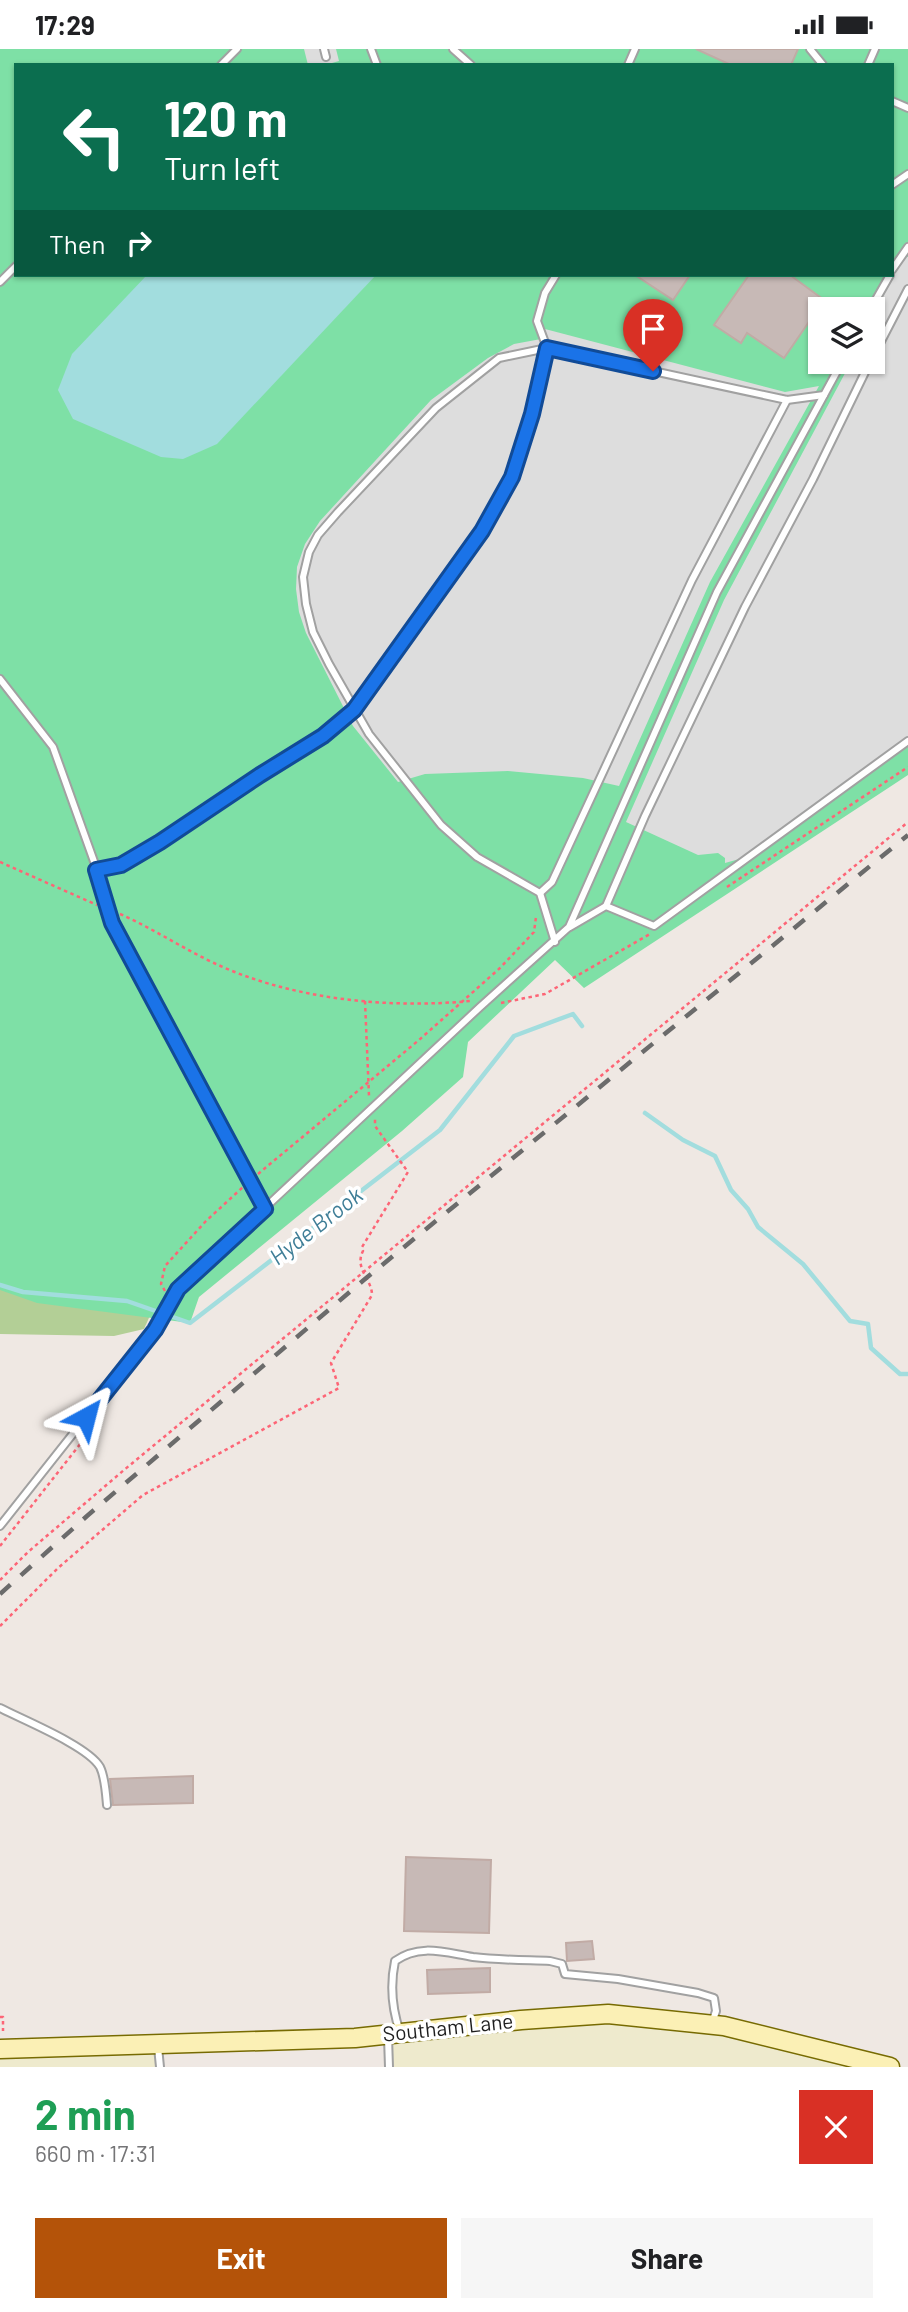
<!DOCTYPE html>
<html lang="en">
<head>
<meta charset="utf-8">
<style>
  body { margin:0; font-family:Barlow,sans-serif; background:#f6f6f6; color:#202124; height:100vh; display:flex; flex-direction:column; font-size:26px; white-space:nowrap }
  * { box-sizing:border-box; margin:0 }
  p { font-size:23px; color:#757577 }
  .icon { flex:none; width:38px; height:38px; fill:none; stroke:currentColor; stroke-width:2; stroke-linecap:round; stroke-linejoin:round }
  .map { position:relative; height:2018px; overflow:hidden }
  .details { display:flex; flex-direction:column; background:#fff; flex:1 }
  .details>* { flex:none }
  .guide { position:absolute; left:14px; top:14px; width:880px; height:214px; border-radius:0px; box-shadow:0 2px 5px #0004; background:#0b6e4f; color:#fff; overflow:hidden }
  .fabs { position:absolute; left:808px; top:248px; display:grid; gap:14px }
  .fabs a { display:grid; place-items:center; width:77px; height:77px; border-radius:0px; background:#fff; box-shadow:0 2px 5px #0004; font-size:35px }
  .pin { position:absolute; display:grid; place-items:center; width:60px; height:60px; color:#fff; margin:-72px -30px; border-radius:50% 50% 50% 0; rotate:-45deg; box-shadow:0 0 7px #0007 }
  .pin .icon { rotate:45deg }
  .me { position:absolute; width:77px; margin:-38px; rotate:38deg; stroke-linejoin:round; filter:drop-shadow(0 0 5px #0008) }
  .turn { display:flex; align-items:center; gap:24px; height:147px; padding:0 35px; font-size:32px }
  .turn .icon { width:91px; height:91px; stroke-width:2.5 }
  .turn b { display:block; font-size:49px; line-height:60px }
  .then { display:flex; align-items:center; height:66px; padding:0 35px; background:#0003; gap:14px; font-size:26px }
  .round { display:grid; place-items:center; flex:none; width:74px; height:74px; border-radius:0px; background:#f6f6f6 }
  .head { display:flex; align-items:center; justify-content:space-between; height:119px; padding:0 35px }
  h1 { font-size:42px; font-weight:700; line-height:52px; color:#1e9e55 }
  .primary-button { display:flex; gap:14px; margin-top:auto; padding:14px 35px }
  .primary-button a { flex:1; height:80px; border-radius:0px; background:#b45309; color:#fff; font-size:28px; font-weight:700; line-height:80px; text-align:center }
  .primary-button a+a { background:#f6f6f6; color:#202124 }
  .status { display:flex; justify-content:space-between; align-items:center; height:49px; padding:0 35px; background:#fff; direction:ltr }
  .status svg { height:19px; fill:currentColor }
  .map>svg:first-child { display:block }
  .farmland { fill:#eeeacd }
  .forest { fill:#b3cf96 }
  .pitch { fill:#7ee0a6; fill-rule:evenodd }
  .parking { fill:#ddd }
  .water { fill:#a2ddde }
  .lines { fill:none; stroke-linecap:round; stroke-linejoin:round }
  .stream { stroke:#a2ddde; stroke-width:4.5 }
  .building { fill:#c7b9b6; stroke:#c1aba5; stroke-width:2 }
  .lane-casing { stroke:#a1a1a1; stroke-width:10 }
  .secondary-casing { stroke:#776b02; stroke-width:21 }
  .path { stroke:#fd6576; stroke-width:2.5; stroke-dasharray:3.5 3.5; stroke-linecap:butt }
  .lane { stroke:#fff; stroke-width:6 }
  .secondary { stroke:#fbf0b5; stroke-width:18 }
  .rail { stroke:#6b6b6b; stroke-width:4.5; stroke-dasharray:14 14; stroke-linecap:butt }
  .route-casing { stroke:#114b97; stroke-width:18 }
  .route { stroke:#1a73e8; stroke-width:12 }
  .labels { text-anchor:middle; stroke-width:7; stroke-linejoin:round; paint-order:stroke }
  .street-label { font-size:21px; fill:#1d1d1d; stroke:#fff }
  .water-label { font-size:23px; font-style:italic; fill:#3f7e97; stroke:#fff }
</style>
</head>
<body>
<div class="status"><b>17:29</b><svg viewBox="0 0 49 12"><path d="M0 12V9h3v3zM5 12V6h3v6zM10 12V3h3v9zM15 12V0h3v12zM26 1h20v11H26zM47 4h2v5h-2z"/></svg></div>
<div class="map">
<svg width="908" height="2018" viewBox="0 0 908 2018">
  <rect width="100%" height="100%" fill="#efe8e3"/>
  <g class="farmland">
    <path d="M608,1965L724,1977L890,2018H389L388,1986Z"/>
    <path d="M158,1996L160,2018H0V2000Z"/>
  </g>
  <path class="forest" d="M0,1208L160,1244L144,1280L114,1287L0,1285Z"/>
  <path class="pitch" d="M0,0H908V726L584,939L555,911L468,993L463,1028L402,1082L199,1248L190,1274L37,1254L0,1241ZM16,16H892V226H16ZM821,261H873V313H821Z"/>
  <g class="parking">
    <path d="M304,0H336L339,12L325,16H308Z"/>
    <path d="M903,206L908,208V692L750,807L725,814V809L718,804L698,806L626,773L724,551L851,313H873V268Z"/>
    <path d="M545,280L785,343L819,337L710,533L619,737L583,729L508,722L425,725L398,733L353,677L306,584L299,563L296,540L297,518L305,495L320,472L431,351L488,309L514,295L541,290Z"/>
  </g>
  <path class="water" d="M147,226H376L217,395L183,410L161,408L73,370L58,341L72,305Z"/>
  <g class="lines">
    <g class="stream">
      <path d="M645,1064L683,1091L715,1107L731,1141L748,1160L758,1178L803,1215L850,1272L868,1275L871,1299L900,1325H908"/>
      <path d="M0,1236L23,1243L127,1252L190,1274L440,1081L514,987L573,965L582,977"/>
    </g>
  </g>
  <g class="building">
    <path d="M696,0H798L791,16H731Z"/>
    <path d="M635,226H690L673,251Z"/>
    <path d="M749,226H790L824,251L784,309L747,284L741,294L714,276Z"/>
    <path d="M193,1727V1754L113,1756L110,1730Z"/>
    <path d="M406,1808L491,1811L489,1884L404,1882Z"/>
    <path d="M592,1892L594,1910L567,1912L566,1894Z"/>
    <path d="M490,1919V1943L428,1945L427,1921Z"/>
  </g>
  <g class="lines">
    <defs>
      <g id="lane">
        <path d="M324,0L326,8"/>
        <path d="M371,0L377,16"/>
        <path d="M453,0L471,16"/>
        <path d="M810,0L823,16"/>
        <path d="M221,16L237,0"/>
        <path d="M628,16L635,0"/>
        <path d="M868,16L875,0"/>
        <path d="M892,52L908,59"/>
        <path d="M892,136L908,125"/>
        <path d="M892,221L908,198"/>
        <path d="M0,233L16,217"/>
        <path d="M870,261L890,226"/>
        <path d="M873,308L908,240"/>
        <path d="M0,630L53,698L101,832L112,874L265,1160"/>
        <path d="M96,821C105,819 115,818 123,815C166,795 206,762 245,736C293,703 336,685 373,638L482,482L512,428L532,365L547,299L537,272L545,244L556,226"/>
        <path d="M540,844L552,833L692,531L787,351"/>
        <path d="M606,857L645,767L745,558L813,430L870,313"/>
        <path d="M570,878L606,857L654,877L908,692"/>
        <path d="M555,893L540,844L477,808L441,776L369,685L329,615L313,583L306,555L303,528L309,503L318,486L338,463L436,359L499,309L547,299L787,351L824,346"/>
        <path d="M0,1477L155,1281L178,1240L480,958L569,878L717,543L842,313"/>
        <path d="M0,1659C23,1671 88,1697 100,1718C105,1728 106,1744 107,1756"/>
        <path d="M400,1983C392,1960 390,1936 395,1912C420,1894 446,1904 473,1908C498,1911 525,1911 550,1912L562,1915L565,1925L618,1930L698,1944L714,1949L716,1962L712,1974"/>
        <path d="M388,1988L389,2018"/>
        <path d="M158,1998L160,2018"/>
      </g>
      <path id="secondary" d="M0,2000L355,1989L521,1971L608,1965L724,1977L890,2018"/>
    </defs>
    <use href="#lane" class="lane-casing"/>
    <use href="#secondary" class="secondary-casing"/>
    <g class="path">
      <path d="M0,813L97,856"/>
      <path d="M727,838L908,718"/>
      <path d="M120,865C152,879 182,899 214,914C290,950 387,960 470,952"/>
      <path d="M365,952L369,1047"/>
      <path d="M501,954L545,945L650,885"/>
      <path d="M258,1125L419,991L500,919L534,883L536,868"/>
      <path d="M165,1242L161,1235L165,1217L206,1172L243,1138"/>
      <path d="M0,1497L88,1385"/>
      <path d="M0,1531L28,1503L124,1421L908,773"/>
      <path d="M0,1577L58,1519L143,1446L339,1339L331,1314L372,1246C372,1230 354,1220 363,1202L362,1198L408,1123L375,1077V1069"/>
      <path d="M0,1968H3V1982"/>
    </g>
    <use href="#lane" class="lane"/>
    <use href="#secondary" class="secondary"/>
    <path class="rail" d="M0,1545L87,1467L365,1230L908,786"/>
  </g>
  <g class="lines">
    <defs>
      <path id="route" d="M86,1368L155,1281L178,1240L265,1160L112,874L96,821L121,816L160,793L260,726L323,687L354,661L482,482L512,428L532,365L547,299L653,322"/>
    </defs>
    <use href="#route" class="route-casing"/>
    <use href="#route" class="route"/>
  </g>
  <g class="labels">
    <g class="street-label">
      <text transform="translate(448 1979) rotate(-6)" y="7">Southam Lane</text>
    </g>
    <g class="water-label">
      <text transform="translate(316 1177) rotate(-38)" y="8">Hyde Brook</text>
    </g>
  </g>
</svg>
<div class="fabs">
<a><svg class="icon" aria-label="layers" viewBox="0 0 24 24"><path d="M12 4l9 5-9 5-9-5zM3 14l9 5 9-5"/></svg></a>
</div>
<div class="pin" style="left:653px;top:322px;background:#d93025"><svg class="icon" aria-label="arrive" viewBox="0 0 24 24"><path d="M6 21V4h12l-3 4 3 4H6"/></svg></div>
<svg class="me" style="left:86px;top:1368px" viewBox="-20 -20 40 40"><path d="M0-17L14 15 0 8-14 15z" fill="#1a73e8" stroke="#fff" stroke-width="4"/></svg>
<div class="guide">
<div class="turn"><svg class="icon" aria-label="left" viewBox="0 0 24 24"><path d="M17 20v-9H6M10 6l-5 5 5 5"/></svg><div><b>120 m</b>Turn left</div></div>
<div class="then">Then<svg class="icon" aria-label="right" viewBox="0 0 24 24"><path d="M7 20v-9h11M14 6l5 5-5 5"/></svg></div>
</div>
</div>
<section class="details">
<div class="head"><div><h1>2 min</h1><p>660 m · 17:31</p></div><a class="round" style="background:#d93025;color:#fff"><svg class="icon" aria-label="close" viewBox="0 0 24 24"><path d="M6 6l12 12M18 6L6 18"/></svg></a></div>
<div class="primary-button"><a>Exit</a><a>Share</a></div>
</section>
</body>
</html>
